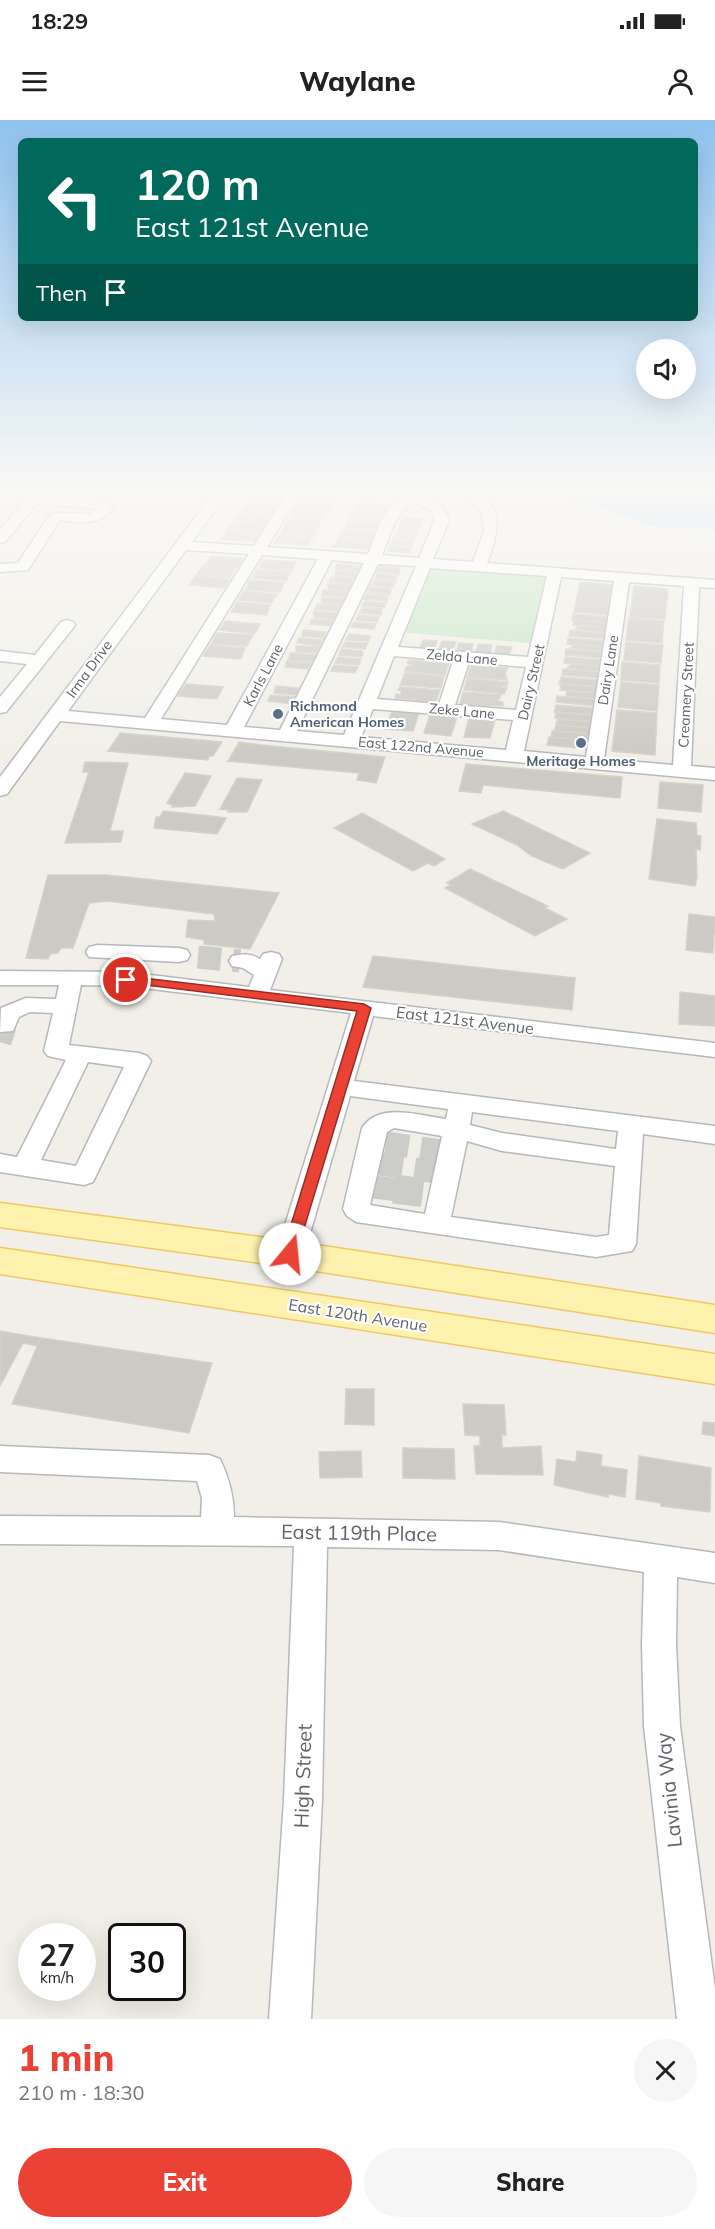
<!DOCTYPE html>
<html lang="en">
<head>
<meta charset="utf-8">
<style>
  body { margin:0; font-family:Mulish,sans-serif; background:#f6f6f6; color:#222; height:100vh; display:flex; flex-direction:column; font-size:22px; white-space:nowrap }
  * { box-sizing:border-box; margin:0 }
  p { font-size:20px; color:#767676 }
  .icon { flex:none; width:33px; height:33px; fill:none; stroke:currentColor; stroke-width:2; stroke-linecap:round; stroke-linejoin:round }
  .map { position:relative; height:1899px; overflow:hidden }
  .details { display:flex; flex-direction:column; background:#fff; flex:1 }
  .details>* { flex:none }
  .top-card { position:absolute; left:18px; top:18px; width:680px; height:183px; border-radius:9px; box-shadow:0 6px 24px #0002; background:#00695c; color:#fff; overflow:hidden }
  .tools { position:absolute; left:636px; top:219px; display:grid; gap:12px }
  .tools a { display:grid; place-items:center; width:60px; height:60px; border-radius:50%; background:#fff; box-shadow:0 6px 24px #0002; font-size:30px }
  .speed { position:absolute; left:18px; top:1803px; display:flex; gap:12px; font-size:30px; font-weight:700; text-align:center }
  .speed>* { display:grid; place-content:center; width:78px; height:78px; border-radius:50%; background:#fff; box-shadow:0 6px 24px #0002; line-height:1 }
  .speed small { font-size:15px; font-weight:400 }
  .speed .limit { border:3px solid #111; border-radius:9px; background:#fff; color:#111 }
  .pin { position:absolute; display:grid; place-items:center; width:51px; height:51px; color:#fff; margin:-26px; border:3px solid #fff; border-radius:50%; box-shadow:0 2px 6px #0007 }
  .me { position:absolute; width:66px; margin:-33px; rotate:17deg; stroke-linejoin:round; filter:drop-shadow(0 0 4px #0008) }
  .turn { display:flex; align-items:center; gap:21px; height:126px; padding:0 18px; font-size:27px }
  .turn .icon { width:78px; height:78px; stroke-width:2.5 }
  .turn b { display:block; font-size:42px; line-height:51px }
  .then { display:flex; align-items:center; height:57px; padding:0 18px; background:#0003; gap:12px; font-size:22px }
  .round { display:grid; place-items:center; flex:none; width:63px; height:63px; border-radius:32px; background:#f6f6f6 }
  .summary { display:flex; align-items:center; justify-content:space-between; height:102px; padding:0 18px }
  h1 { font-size:36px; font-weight:800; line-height:45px; color:#ea4335 }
  .button { display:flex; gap:12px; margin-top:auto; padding:12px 18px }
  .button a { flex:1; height:69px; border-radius:36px; background:#ea4335; color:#fff; font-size:24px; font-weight:800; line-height:69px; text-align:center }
  .button a+a { background:#f6f6f6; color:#222 }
  .status { display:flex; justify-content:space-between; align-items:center; height:42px; padding:0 30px; background:#fff; direction:ltr }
  .status svg { height:16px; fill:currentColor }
  header { display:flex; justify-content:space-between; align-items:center; height:78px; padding:0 18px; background:#fff; font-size:27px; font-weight:800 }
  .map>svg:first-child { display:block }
  .green { fill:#c5e8c5 }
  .water { fill:#aadaff }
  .building { fill:#cccac5; stroke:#d6d1c6; stroke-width:1.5 }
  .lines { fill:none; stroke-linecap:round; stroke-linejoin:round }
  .minor-tunnel-far1 { stroke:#ccccc8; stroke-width:23; stroke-dasharray:23 12; stroke-linecap:butt }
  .minor-tunnel { stroke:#ccccc8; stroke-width:29; stroke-dasharray:29 15; stroke-linecap:butt }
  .minor-casing { stroke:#b5b8bc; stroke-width:3 }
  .major-casing { stroke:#f2c960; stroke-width:3 }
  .minor { fill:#fff; fill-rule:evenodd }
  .major { fill:#fff2af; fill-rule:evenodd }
  .route { fill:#ea4335; stroke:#982c22; stroke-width:1.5 }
  .service-dot { fill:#5c6f8a; stroke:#fff; stroke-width:2 }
  .labels { text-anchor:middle; stroke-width:4.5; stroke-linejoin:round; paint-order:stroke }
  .far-street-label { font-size:14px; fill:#5f6368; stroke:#fff }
  .far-service-label { font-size:14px; font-weight:bold; fill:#4e5e75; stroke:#fff; text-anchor:start }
  .street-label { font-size:16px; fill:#5f6368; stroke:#fff }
  .near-street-label { font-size:20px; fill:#5f6368; stroke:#fff }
</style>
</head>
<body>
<div class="status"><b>18:29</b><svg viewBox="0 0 49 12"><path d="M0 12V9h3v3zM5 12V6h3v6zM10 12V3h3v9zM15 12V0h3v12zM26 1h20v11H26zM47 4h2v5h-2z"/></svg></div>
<header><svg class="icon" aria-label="menu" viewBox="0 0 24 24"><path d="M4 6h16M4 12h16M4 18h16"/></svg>Waylane<svg class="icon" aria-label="person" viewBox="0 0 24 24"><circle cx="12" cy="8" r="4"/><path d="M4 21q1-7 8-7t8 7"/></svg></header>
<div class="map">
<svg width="715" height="1899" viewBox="0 0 715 1899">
  <rect width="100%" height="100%" fill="#f1efe8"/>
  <path class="green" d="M424,443L555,453L540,524L396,512Z"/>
  <path class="water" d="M550,370H677L715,376V409L660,408Z"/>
  <g class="building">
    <path d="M256,370H288L285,376L253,374Z"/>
    <path d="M307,370L338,372L333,380L302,378Z"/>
    <path d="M252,375L284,377L279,385L247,383Z"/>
    <path d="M302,379L334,381L330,388L297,386Z"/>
    <path d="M358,383L390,385L386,392L354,390Z"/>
    <path d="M246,384L278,386L273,394L241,391Z"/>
    <path d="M297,387L328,389L324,397L292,395Z"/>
    <path d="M353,391L385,393L381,401L349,399Z"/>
    <path d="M240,393L272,395L268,403L234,400Z"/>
    <path d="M291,396L323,398L318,407L286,404Z"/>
    <path d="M403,397L422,399L421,403L401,402Z"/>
    <path d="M348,400L381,402L377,410L344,408Z"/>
    <path d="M234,402L267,404L261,412L228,409Z"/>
    <path d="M401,403L421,404L418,409L399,407Z"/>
    <path d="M285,405L317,407L313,416L281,413Z"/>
    <path d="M343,409L377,412L373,420L339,417Z"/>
    <path d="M398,409L418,410L416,415L396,413Z"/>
    <path d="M228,411L260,413L255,421L221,419Z"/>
    <path d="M395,414L415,416L414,420L393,419Z"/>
    <path d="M279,415L313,417L308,425L274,423Z"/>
    <path d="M338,419L372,421L368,429L333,427Z"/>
    <path d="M393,420L413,422L412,426L390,425Z"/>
    <path d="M390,426L411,428L410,433L388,431Z"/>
    <path d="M211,436L243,438L238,447L205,445Z"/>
    <path d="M263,440L296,442L292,451L258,448Z"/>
    <path d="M337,444L360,446L357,451L336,449Z"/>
    <path d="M203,446L236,448L231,457L196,455Z"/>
    <path d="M380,447L399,448L400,450L399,454L377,452Z"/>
    <path d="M256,450L291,452L286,461L253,458Z"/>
    <path d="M336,451L357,452L355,457L335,456Z"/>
    <path d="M377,454L397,456L396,460L375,459Z"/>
    <path d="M195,456L230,459L224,468L189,465Z"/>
    <path d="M331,457L353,459L351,464L329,462Z"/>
    <path d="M250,460L284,463L280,472L245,470Z"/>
    <path d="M374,460L396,462L393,467L371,465Z"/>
    <path d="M580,462L615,465L610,495L574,492Z"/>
    <path d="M328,464L350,465L348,471L328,469Z"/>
    <path d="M634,466L668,469L665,499L630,497Z"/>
    <path d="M370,467L390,468L391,470L390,474L368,472Z"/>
    <path d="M323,470L347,472L344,477L322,475Z"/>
    <path d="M243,471L277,474L272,483L238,480Z"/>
    <path d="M367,474L388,475L387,481L364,479Z"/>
    <path d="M322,477L344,479L341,485L321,483Z"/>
    <path d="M365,481L386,483L384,488L362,486Z"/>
    <path d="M237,482L270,485L267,495L231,492Z"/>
    <path d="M317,484L340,486L338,491L315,489Z"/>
    <path d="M362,488L382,489L381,495L359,493Z"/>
    <path d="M314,491L337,493L334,499L314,497Z"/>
    <path d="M573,494L610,497L609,503L572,500Z"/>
    <path d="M358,495L379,497L377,502L356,500Z"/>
    <path d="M629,498L664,501L662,523L626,520Z"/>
    <path d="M311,499L333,500L331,506L310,504Z"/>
    <path d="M574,500L608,503L607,508L573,505Z"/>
    <path d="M225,501L260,504L255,514L219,510Z"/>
    <path d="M354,502L376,504L374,509L351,507Z"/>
    <path d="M579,505L607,508V513L575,509Z"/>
    <path d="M303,510L326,512L324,518L302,516Z"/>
    <path d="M570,510L607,513L606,519L569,516Z"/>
    <path d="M217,513L253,515L247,526L211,524Z"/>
    <path d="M349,514L371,516L369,521L346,520Z"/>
    <path d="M299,518L323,520L320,526L297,523Z"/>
    <path d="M568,518L606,521L605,527L567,524Z"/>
    <path d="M423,520L437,521L434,531L419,530Z"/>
    <path d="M442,521L456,522L452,532L438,531Z"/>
    <path d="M345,522L368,523L365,529L342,527Z"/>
    <path d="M626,522L663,525L661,543L624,540Z"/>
    <path d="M459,523L473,524L471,534L456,533Z"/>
    <path d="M478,524L492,525L490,535L475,534Z"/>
    <path d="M575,524L604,527V532L571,528Z"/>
    <path d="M210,525L245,528L241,539L203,536Z"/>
    <path d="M296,526L320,527L317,533L296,532Z"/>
    <path d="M497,526L512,527L508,537L494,536Z"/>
    <path d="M341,529L362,531L363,533L362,537L339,535Z"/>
    <path d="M566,529L604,532L603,538L565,535Z"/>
    <path d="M291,533L316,535L312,542L288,540Z"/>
    <path d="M338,537L361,539L359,545L335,543Z"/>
    <path d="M565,537L603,540L601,546L564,543Z"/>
    <path d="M409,540L449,543L445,555L408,552L405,551L406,547L412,546L407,543Z"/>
    <path d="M287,541L311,543L309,549L285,547Z"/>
    <path d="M622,542L660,545L659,563L621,560Z"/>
    <path d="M572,544L601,546V552L567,548Z"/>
    <path d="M334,545L358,547L355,553L331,551Z"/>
    <path d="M471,545L508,548L505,553L507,560L467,557Z"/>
    <path d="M563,549L601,552L600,558L562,555Z"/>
    <path d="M405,553L444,556L441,568L400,565Z"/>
    <path d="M561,557L599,560L598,567L559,564Z"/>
    <path d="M467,558L508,562L507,566L502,565V567L507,568L504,574L464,570Z"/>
    <path d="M621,562L659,565L657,591L618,587Z"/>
    <path d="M186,564L223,567L217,579L178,576Z"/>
    <path d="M561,564L598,567L597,573L560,570Z"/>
    <path d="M276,566L300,568L297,575L274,573Z"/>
    <path d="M400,567L440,570L436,582L395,578L396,574L401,575V570H398Z"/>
    <path d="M567,571L597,573L596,579L566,576Z"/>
    <path d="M463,572L501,575L498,581L503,582V586L460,584Z"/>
    <path d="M270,575L295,577L292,584L268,581Z"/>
    <path d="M557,576L596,579V586L556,582Z"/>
    <path d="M556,585L595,588L594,595L554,592Z"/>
    <path d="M617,590L657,593L655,635L612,631Z"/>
    <path d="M392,591L419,593L413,611L385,609Z"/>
    <path d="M556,592L593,595V602L555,598Z"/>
    <path d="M430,594L457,597L451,616L424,613Z"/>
    <path d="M469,598L495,600L490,618L464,617Z"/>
    <path d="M561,599L593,602L592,608L556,605L557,600Z"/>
    <path d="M556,605L592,608L591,614L559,611L555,610Z"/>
    <path d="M552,611L591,614L589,621L551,618Z"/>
    <path d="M120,613L222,622L213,636H209L208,640L108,631Z"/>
    <path d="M549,617L590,621L588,629L547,625Z"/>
    <path d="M239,622L262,625L385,637L376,663L357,660L359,653L228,641Z"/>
    <path d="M85,642L128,643L110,711H123L121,722L65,723L89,652H83Z"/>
    <path d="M466,644L622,657L620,678L483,665L481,673L459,671Z"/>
    <path d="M185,653L211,656L195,686L172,687L173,685L167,683Z"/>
    <path d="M237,658L262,660L247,692H228L230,690L220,689Z"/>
    <path d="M660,662L703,665L701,692L658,688Z"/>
    <path d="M163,691L210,696L226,698L217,714L154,708L156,697H160Z"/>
    <path d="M503,691L590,733L563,749L532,736L517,725L472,704Z"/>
    <path d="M362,693L445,739L434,746L428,743L413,751L334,708Z"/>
    <path d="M657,699L696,703L697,715L701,716L700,730L696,729L697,757L695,766L649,759Z"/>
    <path d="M470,749L548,786L545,788L567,799L535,816L445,768L451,765L447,763Z"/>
    <path d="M48,755H106L279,773L250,829L204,824V820L186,817L188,800L215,801L214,794L107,781L89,783L73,828H61L58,833L50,834L48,839L26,838Z"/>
    <path d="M689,794L715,797L713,833L686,830Z"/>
    <path d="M373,836L575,858L572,890L363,867Z"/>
    <path d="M680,872L715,876V906L679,904Z"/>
    <path d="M0,1211L41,1218L37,1226L23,1223L0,1266Z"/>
    <path d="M41,1218L212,1243L189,1313L12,1284Z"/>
    <path d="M346,1269H374V1305L345,1304Z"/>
    <path d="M463,1284L504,1285L506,1315H502V1328L541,1326L543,1355L476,1354L474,1326H480V1316L465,1315Z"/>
    <path d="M703,1302L715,1303L714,1316L702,1314Z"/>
    <path d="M403,1328L454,1329L455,1359L403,1358Z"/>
    <path d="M361,1331L362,1357L320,1358L319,1332Z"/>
    <path d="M577,1331L602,1335L601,1346L627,1350L625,1377L609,1374L608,1377L554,1365L557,1339L576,1342Z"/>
    <path d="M639,1336L711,1348L710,1392L661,1386V1383L636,1379Z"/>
  </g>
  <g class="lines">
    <g class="minor-tunnel-far1">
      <path d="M198,837L240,841"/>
      <path d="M0,922L5,906"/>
      <path d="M386,1023L441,1031"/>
      <path d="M380,1044L437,1052"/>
      <path d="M374,1067L407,1071"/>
    </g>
    <path class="minor-tunnel" d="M394,1069L442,1075"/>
    <defs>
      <g id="minor">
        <path d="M216,370H229L192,422L254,426L289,370H302L267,427L368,434C376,417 382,386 402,378L388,370H406L414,374L427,370L433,374L426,379L442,385L449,400L433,439L473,442L484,411L482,392L469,379L453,370C505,370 502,405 487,443L715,460V468L699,467L691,646L715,648V660L60,601L7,674L0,676V657ZM414,383L431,390L435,400L419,438L382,435C390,418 394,391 414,383ZM186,430L249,434L145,598L68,591ZM262,435L318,439L227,605L161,599ZM332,440L364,443L280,610L244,607ZM378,444L416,446L344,615L297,611ZM430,448L547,456L528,537L398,527ZM561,457L614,461L586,637L524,631ZM629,462L684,466L673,645L604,639ZM394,536L453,541L439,584L377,579ZM469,542L526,547L516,590L455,585ZM373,589L513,600L506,630L361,617Z"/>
        <path d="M34,375L100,381L113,388C99,406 80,403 60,400L28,450L0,452V444L18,443L51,393L89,394L98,389L37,383L5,422L0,423V410L29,376Z"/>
        <path d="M67,500L73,502L75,505L73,508L6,592L0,593V577L27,544L0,541V531L35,535L61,502Z"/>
        <path d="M97,825L179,828L187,830L190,835L187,840L179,842L89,837L86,832L89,827Z"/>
        <path d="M271,832L279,834L282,839L270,870L715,923V937L373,896L354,961L715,1006V1024L643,1014L636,1124L632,1131L596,1137L356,1102L347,1096L343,1089L362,1008C379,981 421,996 446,999L448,989L350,976L304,1134L300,1141L290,1144L280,1141L276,1134L351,893L126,866L81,865L69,925L139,933L147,936L151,941L93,1062L84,1065L0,1052V1034L17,1037L66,940L48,936L44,931L53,893L30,892L19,897L13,911L0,912L1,888L26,878L56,879L59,865H0V851L126,852L249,867L254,855L243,848L232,846L229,841L232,836C242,834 251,833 260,839L263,834ZM88,942L124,947L76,1046L41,1040ZM472,992L618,1011L616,1029L502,1013L470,1005ZM394,1008L442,1016L425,1094L370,1085L387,1012ZM467,1021L502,1031L615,1046L609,1115L596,1117L451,1097Z"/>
        <path d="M0,1326L209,1335L220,1339C229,1358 234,1376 234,1397L499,1402L715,1433V1463L677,1457L676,1525L680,1606L715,1869V1899H677L644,1606L642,1525L644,1452L499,1430L327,1427L322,1680L311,1899H269L284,1680L294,1426L0,1424V1396L201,1397L202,1378L197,1361L0,1352Z"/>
      </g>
      <g id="major">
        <path d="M0,1083L290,1121L715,1185V1213L290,1147L0,1107Z"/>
        <path d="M0,1128L715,1234V1264L0,1154Z"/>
      </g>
    </defs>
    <use href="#minor" class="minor-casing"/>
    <use href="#major" class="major-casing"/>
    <use href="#minor" class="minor"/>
    <use href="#major" class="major"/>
  </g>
  <linearGradient id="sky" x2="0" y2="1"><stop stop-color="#8fc3f1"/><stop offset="0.58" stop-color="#f9f8f5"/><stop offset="1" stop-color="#f9f8f5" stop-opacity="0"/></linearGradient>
  <rect width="715" height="636" fill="url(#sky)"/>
  <path class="route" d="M126,856L364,884L371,888L295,1138H284L282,1134L357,891L122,862L120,860Z"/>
  <g class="service-dot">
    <circle cx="278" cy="594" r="6"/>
    <circle cx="581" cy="623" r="6"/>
  </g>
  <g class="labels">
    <g class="far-street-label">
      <text transform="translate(462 537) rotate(5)" y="5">Zelda Lane</text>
      <text transform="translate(89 549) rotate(-54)" y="5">Irma Drive</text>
      <text transform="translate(608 550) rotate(-81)" y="5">Dairy Lane</text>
      <text transform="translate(263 555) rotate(-62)" y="5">Karls Lane</text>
      <text transform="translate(531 562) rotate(-77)" y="5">Dairy Street</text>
      <text transform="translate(686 575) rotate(-87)" y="5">Creamery Street</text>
      <text transform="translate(462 591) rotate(5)" y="5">Zeke Lane</text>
      <text transform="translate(421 627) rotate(5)" y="5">East 122nd Avenue</text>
    </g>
    <g class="far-service-label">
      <text x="290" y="591">Richmond<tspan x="290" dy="16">American Homes</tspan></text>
      <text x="581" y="646" text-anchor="middle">Meritage Homes</text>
    </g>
    <g class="street-label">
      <text transform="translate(465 900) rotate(7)" y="6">East 121st Avenue</text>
      <text transform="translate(358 1195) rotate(9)" y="6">East 120th Avenue</text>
    </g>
    <g class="near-street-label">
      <text transform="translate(359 1413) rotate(1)" y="7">East 119th Place</text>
      <text transform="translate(303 1656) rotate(-88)" y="7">High Street</text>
      <text transform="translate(669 1670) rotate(-96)" y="7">Lavinia Way</text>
    </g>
  </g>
</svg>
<div class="tools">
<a><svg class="icon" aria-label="sound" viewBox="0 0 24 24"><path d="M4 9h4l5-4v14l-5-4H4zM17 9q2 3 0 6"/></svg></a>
</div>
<div class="speed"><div>27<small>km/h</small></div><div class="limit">30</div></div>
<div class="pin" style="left:126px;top:860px;background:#d93025"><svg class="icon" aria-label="arrive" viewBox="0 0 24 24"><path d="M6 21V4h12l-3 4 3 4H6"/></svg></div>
<svg class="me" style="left:290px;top:1134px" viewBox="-20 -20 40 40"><circle r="19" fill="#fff"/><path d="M0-13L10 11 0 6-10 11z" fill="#ea4335"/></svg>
<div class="top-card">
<div class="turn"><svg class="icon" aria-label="left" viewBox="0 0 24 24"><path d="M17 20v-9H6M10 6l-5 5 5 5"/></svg><div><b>120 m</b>East 121st Avenue</div></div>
<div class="then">Then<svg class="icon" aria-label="arrive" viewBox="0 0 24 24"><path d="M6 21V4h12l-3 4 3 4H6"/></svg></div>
</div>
</div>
<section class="details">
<div class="summary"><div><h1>1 min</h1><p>210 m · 18:30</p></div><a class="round"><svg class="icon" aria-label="close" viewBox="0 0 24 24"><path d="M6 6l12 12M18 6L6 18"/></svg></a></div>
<div class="button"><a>Exit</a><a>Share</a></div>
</section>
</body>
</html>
